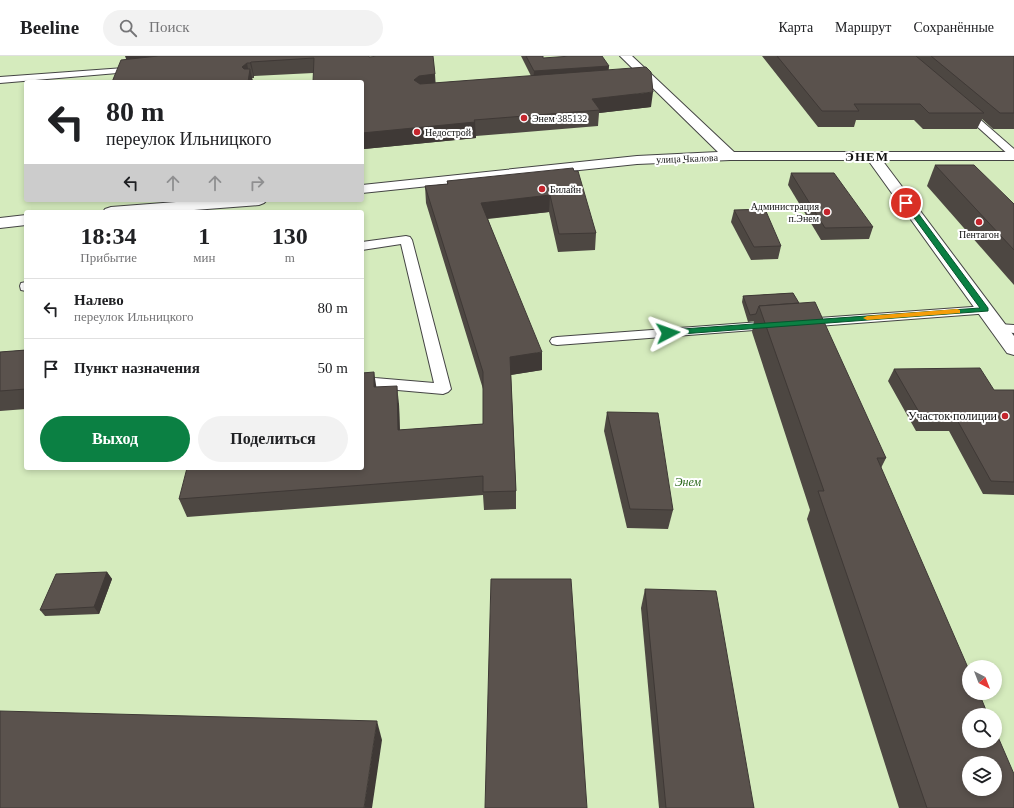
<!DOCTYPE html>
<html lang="ru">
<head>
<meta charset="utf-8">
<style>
  body { margin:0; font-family:"Times New Roman",serif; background:#f2f2f2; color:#202124; height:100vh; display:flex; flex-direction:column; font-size:15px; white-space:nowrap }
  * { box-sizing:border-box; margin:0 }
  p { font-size:13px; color:#757577 }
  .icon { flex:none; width:22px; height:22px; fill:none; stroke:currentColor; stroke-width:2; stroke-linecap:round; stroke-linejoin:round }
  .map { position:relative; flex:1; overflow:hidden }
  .details { position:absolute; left:24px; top:154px; width:340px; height:260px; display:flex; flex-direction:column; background:#fff; border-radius:4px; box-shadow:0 2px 6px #0003 }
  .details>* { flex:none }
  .banner { position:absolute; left:24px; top:24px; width:340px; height:122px; border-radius:4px; box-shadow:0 2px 6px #0003; background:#fff; color:#202124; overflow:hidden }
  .needle { width:26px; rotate:138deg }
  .fabs { position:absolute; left:962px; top:604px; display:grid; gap:8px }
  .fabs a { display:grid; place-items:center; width:40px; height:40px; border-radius:50%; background:#fff; box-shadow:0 2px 6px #0003; font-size:20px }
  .pin { position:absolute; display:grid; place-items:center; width:34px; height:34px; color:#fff; margin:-17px; border:2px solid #fff; border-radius:50%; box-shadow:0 1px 4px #0007 }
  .me { position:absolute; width:44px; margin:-22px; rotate:86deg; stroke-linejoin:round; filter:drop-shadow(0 0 3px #0008) }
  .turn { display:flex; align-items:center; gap:14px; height:84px; padding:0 16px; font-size:18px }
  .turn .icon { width:52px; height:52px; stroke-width:2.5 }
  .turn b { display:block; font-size:28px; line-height:34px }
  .lanes { display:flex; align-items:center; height:38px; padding:0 16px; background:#0003; justify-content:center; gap:20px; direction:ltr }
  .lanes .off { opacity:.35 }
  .eta { display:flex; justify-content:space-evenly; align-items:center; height:68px; text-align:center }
  .eta b { font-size:24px; font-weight:700; line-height:28px }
  .action { display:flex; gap:8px; margin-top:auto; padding:8px 16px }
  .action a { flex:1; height:46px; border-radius:24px; background:#0b8043; color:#fff; font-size:16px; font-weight:700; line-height:46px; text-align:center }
  .action a+a { background:#f2f2f2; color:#202124 }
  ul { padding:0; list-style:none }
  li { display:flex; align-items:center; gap:12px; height:60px; padding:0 16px; border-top:1px solid #e0e0e0 }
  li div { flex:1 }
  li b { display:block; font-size:15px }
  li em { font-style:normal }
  header { display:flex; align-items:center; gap:24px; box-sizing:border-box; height:56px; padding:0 20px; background:#fff; border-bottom:1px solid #e0e0e0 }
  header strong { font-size:19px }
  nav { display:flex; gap:22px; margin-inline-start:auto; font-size:14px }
  .search { width:280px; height:36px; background:#f2f2f2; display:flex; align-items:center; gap:10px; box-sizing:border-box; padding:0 14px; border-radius:22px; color:#757577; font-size:15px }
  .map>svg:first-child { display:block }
  .green { fill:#d5ebbd; fill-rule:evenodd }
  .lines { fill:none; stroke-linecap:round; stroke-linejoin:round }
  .service-casing { stroke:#444; stroke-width:2 }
  .minor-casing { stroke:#444; stroke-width:2 }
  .service { fill:#fff; fill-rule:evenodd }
  .minor { fill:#fff; fill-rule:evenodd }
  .wall { fill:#4d4742 }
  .shaded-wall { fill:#3f3936 }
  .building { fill:#5a524d; stroke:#3f3936; fill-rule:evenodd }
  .route { fill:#0b8043; stroke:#07532c }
  .slow { fill:#f59e0b }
  .poi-dot { fill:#c4262e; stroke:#fff; stroke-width:1.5 }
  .labels { text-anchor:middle; stroke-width:4; stroke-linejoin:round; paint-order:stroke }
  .far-poi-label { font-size:10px; fill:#111; stroke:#fff; text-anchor:start }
  .far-street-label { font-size:10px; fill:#111; stroke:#fff }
  .poi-label { font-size:12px; fill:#111; stroke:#fff; text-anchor:end }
  .park-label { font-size:12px; font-style:italic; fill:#2f6b1f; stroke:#fff }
  .far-district-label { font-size:13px; font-weight:bold; letter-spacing:1px; fill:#111; stroke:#fff }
</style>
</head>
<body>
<header>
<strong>Beeline</strong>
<div class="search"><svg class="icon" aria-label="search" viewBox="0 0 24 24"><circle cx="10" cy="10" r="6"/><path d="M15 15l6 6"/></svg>Поиск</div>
<nav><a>Карта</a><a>Маршрут</a><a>Сохранённые</a></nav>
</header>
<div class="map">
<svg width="1014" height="752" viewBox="0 0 1014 752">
  <rect width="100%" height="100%" fill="#fffdf5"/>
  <path class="green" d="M0,0H1014V752H0ZM26,26H362V144H26ZM26,156H362V412H26ZM969,611H995V637H969ZM969,659H995V685H969ZM969,707H995V733H969Z"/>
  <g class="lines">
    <defs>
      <g id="service">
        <path d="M138,11L142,13L141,15L0,27V21Z"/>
        <path d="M964,51L967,52L1014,93V101L1010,100L961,56L959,54L961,52Z"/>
        <path d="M406,180L410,181L412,184L451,333L448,336L443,338L375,332L362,329V319L375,322L434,327L401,188L362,194V186Z"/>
        <path d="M26,226V235L21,234L20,230L21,227Z"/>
        <path d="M986,250L991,251L993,254L991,257L804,271L799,270L797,267L799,264L804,263Z"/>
        <path d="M775,265L780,266L782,269L780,272L557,289L552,288L550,285L552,282L557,281Z"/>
        <path d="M998,268L1014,269V277L993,275L991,272L993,269Z"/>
      </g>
      <g id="minor">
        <path d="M620,0H632L734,96H1014V104H882L1014,280V299L1007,297L868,104H730L637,108L362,137V129L637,100L718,96Z"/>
        <path d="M202,144H267L264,147L259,149L168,156H103L105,153L111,151Z"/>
        <path d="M26,159V169L0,172V162Z"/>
      </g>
    </defs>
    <use href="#service" class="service-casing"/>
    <use href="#minor" class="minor-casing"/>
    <use href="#service" class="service"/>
    <use href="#minor" class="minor"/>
  </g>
  <g class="wall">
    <path d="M433,0L435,27L531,20L521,0H543V2L609,10L608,14L651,51L599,57L598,70L476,80V82L364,93L363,90H362V26L313,17L254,20V22H252L253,26L121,4Z"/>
    <path d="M762,0H1014V73H993L982,63L977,73H923L914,64H856L854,71H818Z"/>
    <path d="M935,109L1014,148V229L927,130Z"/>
    <path d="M574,115L596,177L595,194L558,196L549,156L488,163L542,314L511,319L516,435V453L484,454L483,439L187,461L179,443L376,331L399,348L400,374L483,368V333L426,147L425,130L447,128V125Z"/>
    <path d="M791,117L873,171L869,183L821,184L788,129Z"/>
    <path d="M734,154L781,190L778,203L751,204L731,166Z"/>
    <path d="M793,237L886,402L881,412L1014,752H899L807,463L810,454L752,276L754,265L748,266L742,246L743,240Z"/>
    <path d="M26,294V353L0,355V296Z"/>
    <path d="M894,313L994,334H1014V439L983,438L949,375H916L888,325Z"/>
    <path d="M607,356L673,454L668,473L627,472L604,375Z"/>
    <path d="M107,516L112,523L99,558L45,560L40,554Z"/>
    <path d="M645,533L754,752H659L641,552Z"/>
  </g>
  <g class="shaded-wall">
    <path d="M125,0H231L129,11Z"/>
    <path d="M251,6L254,20V22L250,7Z"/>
    <path d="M247,7L249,18L250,13L253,26H248L242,11Z"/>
    <path d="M609,10L608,20L533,26L534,15Z"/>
    <path d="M435,18L436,33L420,35L414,24L419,20Z"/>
    <path d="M653,36L651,51L599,57L600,54L592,43Z"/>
    <path d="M475,66L476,82L364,93L362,77Z"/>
    <path d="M362,79L363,90H362Z"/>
    <path d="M550,139L549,156L482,163L481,147Z"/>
    <path d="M542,296V314L510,319V301Z"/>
    <path d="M374,316L377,335L374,331Z"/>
    <path d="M397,330L399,348L400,393L398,374Z"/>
    <path d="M107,516L112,523L99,558L94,551Z"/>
    <path d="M377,665L382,684L372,752H364Z"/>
  </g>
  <g class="building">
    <path d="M158,0H369V1L378,0H433L435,18L419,20L414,24L420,28L646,11L651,16L653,36L592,43L600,54L474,64L475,66L362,77V26H313L314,2L251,6L250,7H247L242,11L244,13H250L248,26H112L121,4Z"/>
    <path d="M526,0H543V2L571,0H602L609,10L534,15Z"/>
    <path d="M777,0H916L984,57H929L920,48H854L859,55H822Z"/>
    <path d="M931,0H1014V57H1000Z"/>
    <path d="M935,109H974L1014,148V194Z"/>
    <path d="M573,112L574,115H578L596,177L559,178L550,139L481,147L542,296L510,301L516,435L483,436V420L179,443L187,412H362V317L374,316V331L397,330L398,374L483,368V316L425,130L448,128L447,125Z"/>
    <path d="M791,117H834L873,171L825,172Z"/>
    <path d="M765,153L781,190L754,191L734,154Z"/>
    <path d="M793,237L799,247L759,250L756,258L750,259L743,240Z"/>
    <path d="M815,246L886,402H877L969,614V637H979L988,659H969V685H995V674L1014,718V752H927L818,435H824L759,250ZM969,707H995V733H969Z"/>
    <path d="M26,294V333L0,335V296Z"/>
    <path d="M980,312L994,334H1014V426L991,425L956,362L923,363L894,313Z"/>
    <path d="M607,356L658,357L673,454L630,453Z"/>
    <path d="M107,516L94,551L40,554L56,518Z"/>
    <path d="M491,523H571L587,752H485Z"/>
    <path d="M645,533L716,535L754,752H666Z"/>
    <path d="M0,655L377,665L364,752H0Z"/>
  </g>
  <path class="route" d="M904,145H909L988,252V255L668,279L665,277L668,274L980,252L904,148Z"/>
  <path class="slow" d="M957,253L960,254V257L867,264L863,262L867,260Z"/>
  <g class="poi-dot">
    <circle cx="524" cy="62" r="4"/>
    <circle cx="417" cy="76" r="4"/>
    <circle cx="542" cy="133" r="4"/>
    <circle cx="827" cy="156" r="4"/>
    <circle cx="979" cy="166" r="4"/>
    <circle cx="1005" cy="360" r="4"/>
  </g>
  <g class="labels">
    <g class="far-poi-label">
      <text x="532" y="66">Энем 385132</text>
      <text x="425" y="80">Недострой</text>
      <text x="550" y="137">Билайн</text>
      <text x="819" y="154" text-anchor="end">Администрация<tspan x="819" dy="12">п.Энем</tspan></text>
      <text x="979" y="182" text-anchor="middle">Пентагон</text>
    </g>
    <g class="far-street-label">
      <text transform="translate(687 102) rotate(-2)" y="4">улица Чкалова</text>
    </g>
    <g class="poi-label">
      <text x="997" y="364">Участок полиции</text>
    </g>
    <g class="park-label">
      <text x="688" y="430">Энем</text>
    </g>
    <g class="far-district-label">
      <text x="867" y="105">ЭНЕМ</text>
    </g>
  </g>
</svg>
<div class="fabs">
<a><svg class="needle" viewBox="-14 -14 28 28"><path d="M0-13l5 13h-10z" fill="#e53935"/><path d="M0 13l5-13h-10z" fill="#757577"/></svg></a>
<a><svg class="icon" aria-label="search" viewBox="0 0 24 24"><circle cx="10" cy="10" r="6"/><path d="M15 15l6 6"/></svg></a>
<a><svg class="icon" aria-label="layers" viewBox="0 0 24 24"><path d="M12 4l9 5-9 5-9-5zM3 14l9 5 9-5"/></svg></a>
</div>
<div class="pin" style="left:906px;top:147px;background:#d93025"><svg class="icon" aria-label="arrive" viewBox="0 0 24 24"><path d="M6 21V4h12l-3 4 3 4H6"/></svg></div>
<svg class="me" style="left:668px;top:277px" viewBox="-20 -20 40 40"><path d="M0-17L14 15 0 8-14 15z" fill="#0b8043" stroke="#fff" stroke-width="4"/></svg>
<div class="banner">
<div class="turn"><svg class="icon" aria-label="left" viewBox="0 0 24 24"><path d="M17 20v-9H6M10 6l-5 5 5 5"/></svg><div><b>80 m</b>переулок Ильницкого</div></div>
<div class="lanes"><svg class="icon" aria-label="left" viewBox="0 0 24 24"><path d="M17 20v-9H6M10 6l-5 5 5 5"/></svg><svg class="icon off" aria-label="ahead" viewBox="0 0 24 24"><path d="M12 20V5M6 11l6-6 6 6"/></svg><svg class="icon off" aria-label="ahead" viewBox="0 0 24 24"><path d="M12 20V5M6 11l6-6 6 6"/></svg><svg class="icon off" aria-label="right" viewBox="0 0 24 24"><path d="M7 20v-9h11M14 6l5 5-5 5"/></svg></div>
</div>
<section class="details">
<div class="eta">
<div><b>18:34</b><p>Прибытие</p></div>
<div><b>1</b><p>мин</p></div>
<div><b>130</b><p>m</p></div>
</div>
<ul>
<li><svg class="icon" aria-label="left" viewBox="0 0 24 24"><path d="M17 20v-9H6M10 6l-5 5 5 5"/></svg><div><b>Налево</b><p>переулок Ильницкого</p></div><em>80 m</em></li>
<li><svg class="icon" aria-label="arrive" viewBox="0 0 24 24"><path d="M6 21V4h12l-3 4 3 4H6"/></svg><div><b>Пункт назначения</b></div><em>50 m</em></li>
</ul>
<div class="action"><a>Выход</a><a>Поделиться</a></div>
</section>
</div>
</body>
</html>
